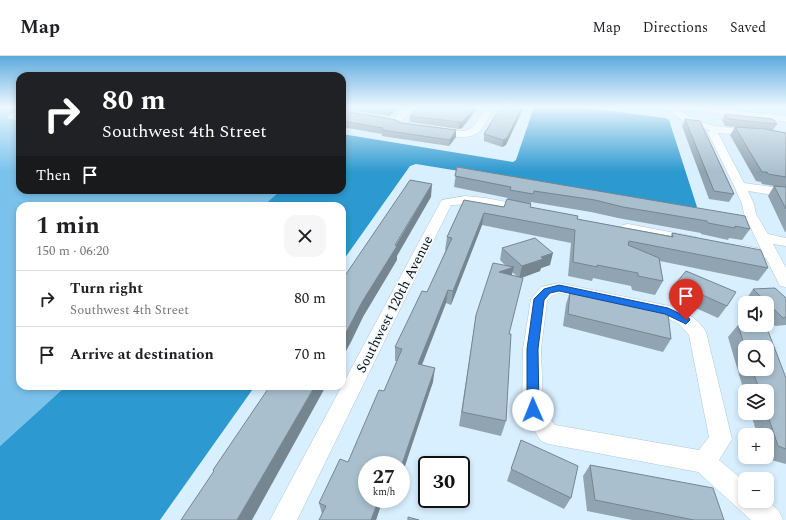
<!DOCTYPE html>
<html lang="en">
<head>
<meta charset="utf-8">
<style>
  body { margin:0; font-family:Spectral,serif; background:#f6f6f6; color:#202124; height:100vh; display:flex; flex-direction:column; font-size:15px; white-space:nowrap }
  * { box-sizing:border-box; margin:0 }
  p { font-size:13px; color:#757577 }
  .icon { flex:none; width:22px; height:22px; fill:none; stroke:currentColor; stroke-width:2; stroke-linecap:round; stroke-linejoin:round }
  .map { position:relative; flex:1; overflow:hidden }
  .drawer { position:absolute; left:16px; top:146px; width:330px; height:188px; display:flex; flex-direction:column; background:#fff; border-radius:12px; box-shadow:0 2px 6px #0003 }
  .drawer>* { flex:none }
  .guide { position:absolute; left:16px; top:16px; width:330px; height:122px; border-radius:12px; box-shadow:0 2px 6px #0003; background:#202124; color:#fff; overflow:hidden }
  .tools { position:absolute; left:738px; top:240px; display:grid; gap:8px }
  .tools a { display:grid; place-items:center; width:36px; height:36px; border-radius:8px; background:#fff; box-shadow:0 2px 6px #0003; font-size:20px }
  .speed { position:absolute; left:358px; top:400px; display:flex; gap:8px; font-size:20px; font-weight:700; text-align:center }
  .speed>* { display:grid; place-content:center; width:52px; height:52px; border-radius:50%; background:#fff; box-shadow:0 2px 6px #0003; line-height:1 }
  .speed small { font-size:10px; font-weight:400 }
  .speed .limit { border:2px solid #111; border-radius:6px; background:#fff; color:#111 }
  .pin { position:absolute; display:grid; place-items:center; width:34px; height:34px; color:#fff; margin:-41px -17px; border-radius:50% 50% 50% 0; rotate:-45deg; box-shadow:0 0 4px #0007 }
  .pin .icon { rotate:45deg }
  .me { position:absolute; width:44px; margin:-22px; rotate:359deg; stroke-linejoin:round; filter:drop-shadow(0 0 3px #0008) }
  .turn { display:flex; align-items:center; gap:14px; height:84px; padding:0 20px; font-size:18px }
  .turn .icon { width:52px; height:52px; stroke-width:2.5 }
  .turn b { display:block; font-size:28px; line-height:34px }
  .then { display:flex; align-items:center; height:38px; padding:0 20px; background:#0003; gap:8px; font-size:15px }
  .round { display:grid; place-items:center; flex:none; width:42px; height:42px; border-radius:12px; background:#f6f6f6 }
  .summary { display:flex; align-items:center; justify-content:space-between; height:68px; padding:0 20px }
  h1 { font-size:24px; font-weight:700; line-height:30px }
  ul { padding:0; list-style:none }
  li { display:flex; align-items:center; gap:12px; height:56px; padding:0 20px; border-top:1px solid #e0e0e0 }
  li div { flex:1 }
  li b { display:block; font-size:15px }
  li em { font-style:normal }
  header { display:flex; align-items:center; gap:24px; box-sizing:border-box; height:56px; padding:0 20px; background:#fff; border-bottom:1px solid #e0e0e0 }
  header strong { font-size:19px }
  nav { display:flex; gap:22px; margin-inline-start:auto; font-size:14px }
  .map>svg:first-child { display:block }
  .green { fill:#7ac2ec }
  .water { fill:#2c99d0 }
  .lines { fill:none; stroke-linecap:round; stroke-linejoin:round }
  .minor-casing { stroke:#b1c7d6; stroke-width:1 }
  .minor { fill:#fff; fill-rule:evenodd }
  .wall { fill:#91a4b1; fill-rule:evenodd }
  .shaded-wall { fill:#768690 }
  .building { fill:#a9bfce; stroke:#768690 }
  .route { fill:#1a73e8; stroke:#114b97 }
  .labels { text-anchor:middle; stroke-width:4; stroke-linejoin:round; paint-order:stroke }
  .street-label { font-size:14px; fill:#060d12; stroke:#f5fafd }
</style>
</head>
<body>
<header>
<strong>Map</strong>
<nav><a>Map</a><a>Directions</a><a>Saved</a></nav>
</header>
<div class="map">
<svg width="786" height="464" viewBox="0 0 786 464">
  <rect width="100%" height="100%" fill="#d8efff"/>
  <path class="green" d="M0,51H20V55L11,58L7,62L20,65V134H281L263,150H20V330H66L0,390Z"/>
  <g class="water">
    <path d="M534,51H579L665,62L669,64L697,151L694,153L416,108L410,110L342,206V150H263L281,134H342V78L513,106L516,104Z"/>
    <path d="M66,330H255L160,464H0V390Z"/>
  </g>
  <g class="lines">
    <defs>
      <g id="minor">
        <path d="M406,51H415L399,67H393L391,65L393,63Z"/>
        <path d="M486,51H494C489,59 486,68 480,75C469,86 445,79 432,76L430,74L435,71C449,73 467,81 476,67C480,62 482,56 486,51Z"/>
        <path d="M666,51H700L786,60V66L679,53C709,79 750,69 786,79V85L760,80L718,77L744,127L786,133V141L748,135L754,148L756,158L768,178L786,182V190L773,188L786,212V231L780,230L766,202L737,196L735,193L737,190L742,189L761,193L744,158L742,148L734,130L708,77L710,74L684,66Z"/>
        <path d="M465,140L486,142L531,151L532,154L531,157L526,158L475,148L451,149L297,464H270L440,147L442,144Z"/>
        <path d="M628,168L691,180L696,181L698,184L696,187L691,188L623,175L621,172L623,169Z"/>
        <path d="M559,227L674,251C686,257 699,263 706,276L732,383L719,404L745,426V445L767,444L779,455L783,464H751L698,416L549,388L541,385L522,355L523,293L531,243L541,231ZM559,237L663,260L679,268L689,279L709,381L699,394L555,369L543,353L541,293L547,245L553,239Z"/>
      </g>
    </defs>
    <use href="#minor" class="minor-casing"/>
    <use href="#minor" class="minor"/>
  </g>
  <g class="wall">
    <path d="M342,51H399L389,60L342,53Z"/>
    <path d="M419,51H478L470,62L462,72L459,73L410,66V60Z"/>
    <path d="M501,51L506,89L502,91L484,85V78Z"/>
    <path d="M342,55L381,62L402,67L456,74V81L449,90L382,80V78L342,71Z"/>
    <path d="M725,58L777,68L773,74L786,77V176H785L768,140L774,130L762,128L761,126L756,125L730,79L735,71L725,70L722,64Z"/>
    <path d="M685,63L734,138L729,146L709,143L682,70Z"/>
    <path d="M457,111L750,173L742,184L729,182L728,184L701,178V177L618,162L591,156L531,146L530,151L577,163L671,180L672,177L768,212L758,225L660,205L663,225L655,239L632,234L631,230L593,222L592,225L568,220L571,187L482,169L451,249L446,247L422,309L433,326L401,409H367L383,443L376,464H319L322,458L319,447L348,406L384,335L397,305H395V291L427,236L446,194H445L447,181L464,144L504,151L508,143V142L454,131Z"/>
    <path d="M502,192L550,209L541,212L540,215L522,221L509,278L506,365L501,380L459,370L476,259L505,209L500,204ZM512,216L517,220L512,219Z"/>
    <path d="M676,227L727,250L718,262L669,240Z"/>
    <path d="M753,233L786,242V269L775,270L767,262V247H752L747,242Z"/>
    <path d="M570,236L671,283L663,296L563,270L566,248Z"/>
    <path d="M738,269L786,322V408L764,402V401H767V379H757L751,357H767V335H745V339L728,281ZM745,291L767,313H745Z"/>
    <path d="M521,384L571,442L564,453L507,425Z"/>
    <path d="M590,409L724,464H632L587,455L583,420Z"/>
  </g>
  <g class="shaded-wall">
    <path d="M392,51H399L389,60V53Z"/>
    <path d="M474,51H478L470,62L462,72L459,73V66Z"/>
    <path d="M522,51H524L506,89L502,91L503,84Z"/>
    <path d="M456,74V81L449,90L450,84Z"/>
    <path d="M432,128L431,141L397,200V204L363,261L351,286L342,302V284L362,246Z"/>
    <path d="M484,157L482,169L451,249L453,235Z"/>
    <path d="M553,197L550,209L541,212L540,215L519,223L522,210L541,201Z"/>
    <path d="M514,211L510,226L499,216Z"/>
    <path d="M448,234L446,247L417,321L418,308Z"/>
    <path d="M435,312L433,326L401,422V411Z"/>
    <path d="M315,330H326L252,464H237Z"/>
    <path d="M379,443H383L376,464H371Z"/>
  </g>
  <g class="building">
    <path d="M370,51H392L389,53Z"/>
    <path d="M419,51H474L471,56L462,66H459L410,60Z"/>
    <path d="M501,51H522L507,82L503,84L484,78Z"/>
    <path d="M342,55L381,61H380L396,64L402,67L456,74L450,84L382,74L383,72L342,65Z"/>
    <path d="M725,58L773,63L777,68L728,63Z"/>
    <path d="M685,63L700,65L734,138L714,135Z"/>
    <path d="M735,71L765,73L786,77V121L768,118L767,116H762Z"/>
    <path d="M457,111L745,160L750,173L735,170V172L708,167L707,165L623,151L595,144L534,135L533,138L510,134L511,131L455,120Z"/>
    <path d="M410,124L432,128L395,189L397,190L362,246L349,271L342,284V224Z"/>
    <path d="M774,130L786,131V153Z"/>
    <path d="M507,143L531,148L530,151L578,160L577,163L673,181L672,177L761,194L768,212L629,185L628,189L659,202L663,225L638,220V217L597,209V211L573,206L575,174L484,157L453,235L448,234L418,308L435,312L401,411V409H396L392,408L391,409H367V443H379L371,464H319L326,450L319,447L340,403L348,406L379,334L384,335L402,293L395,291L422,235L427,236L452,182L447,181L464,144L504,151Z"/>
    <path d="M535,182L553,197L541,201L543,203L522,210L502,192Z"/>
    <path d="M493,207L514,211L499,216L523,222L509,278H511L506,365L462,356L476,259Z"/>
    <path d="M686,215L736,236L727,250L676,227Z"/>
    <path d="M775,232L786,242V261L783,262L753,233Z"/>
    <path d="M570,236L668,258L671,283L568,258Z"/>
    <path d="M738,269L768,275L786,322V393L778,390L767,357V335H760L752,313H767V291H745Z"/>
    <path d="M270,330H315L237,464H181L214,415L213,414Z"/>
    <path d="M521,384L578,410L571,442L511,413Z"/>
    <path d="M590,409L713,432L724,464H694L595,444Z"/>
    <path d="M408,461L419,464H408Z"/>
  </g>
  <linearGradient id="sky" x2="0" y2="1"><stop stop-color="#5da9de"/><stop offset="0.44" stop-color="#edf8ff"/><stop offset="1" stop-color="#edf8ff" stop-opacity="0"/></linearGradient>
  <rect width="786" height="116" fill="url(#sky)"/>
  <path class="route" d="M559,229L668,252L689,262L690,264L686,268L665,258L559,235L550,237L544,244L538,293L539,354L538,358L533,360L529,358L527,354V293L534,243L544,233Z"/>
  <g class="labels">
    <g class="street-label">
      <text transform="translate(394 248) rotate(-63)" y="5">Southwest 120th Avenue</text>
    </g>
  </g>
</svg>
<div class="tools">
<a><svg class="icon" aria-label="sound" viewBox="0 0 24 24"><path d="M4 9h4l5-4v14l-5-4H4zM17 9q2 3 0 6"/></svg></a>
<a><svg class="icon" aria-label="search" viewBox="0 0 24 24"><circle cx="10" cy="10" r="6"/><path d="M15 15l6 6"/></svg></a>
<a><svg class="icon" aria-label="layers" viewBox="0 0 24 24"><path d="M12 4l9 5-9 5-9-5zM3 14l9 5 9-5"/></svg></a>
<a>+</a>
<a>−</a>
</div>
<div class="speed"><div>27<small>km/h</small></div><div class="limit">30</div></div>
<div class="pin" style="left:686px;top:264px;background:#d93025"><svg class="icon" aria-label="arrive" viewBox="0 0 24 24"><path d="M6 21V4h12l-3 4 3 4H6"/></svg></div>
<svg class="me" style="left:533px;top:354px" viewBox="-20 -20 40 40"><circle r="19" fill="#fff"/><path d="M0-13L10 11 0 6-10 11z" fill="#1a73e8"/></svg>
<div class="guide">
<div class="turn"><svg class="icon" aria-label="right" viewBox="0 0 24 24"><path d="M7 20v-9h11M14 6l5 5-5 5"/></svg><div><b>80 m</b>Southwest 4th Street</div></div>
<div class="then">Then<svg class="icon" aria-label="arrive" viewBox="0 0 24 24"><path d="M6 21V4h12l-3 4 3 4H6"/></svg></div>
</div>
<section class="drawer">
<div class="summary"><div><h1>1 min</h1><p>150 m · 06:20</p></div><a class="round"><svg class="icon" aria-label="close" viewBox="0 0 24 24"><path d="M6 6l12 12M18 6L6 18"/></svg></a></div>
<ul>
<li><svg class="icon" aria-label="right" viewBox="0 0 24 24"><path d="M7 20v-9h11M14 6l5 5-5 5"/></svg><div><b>Turn right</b><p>Southwest 4th Street</p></div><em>80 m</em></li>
<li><svg class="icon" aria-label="arrive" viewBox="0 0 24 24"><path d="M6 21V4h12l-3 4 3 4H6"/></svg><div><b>Arrive at destination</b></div><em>70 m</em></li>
</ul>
</section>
</div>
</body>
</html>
